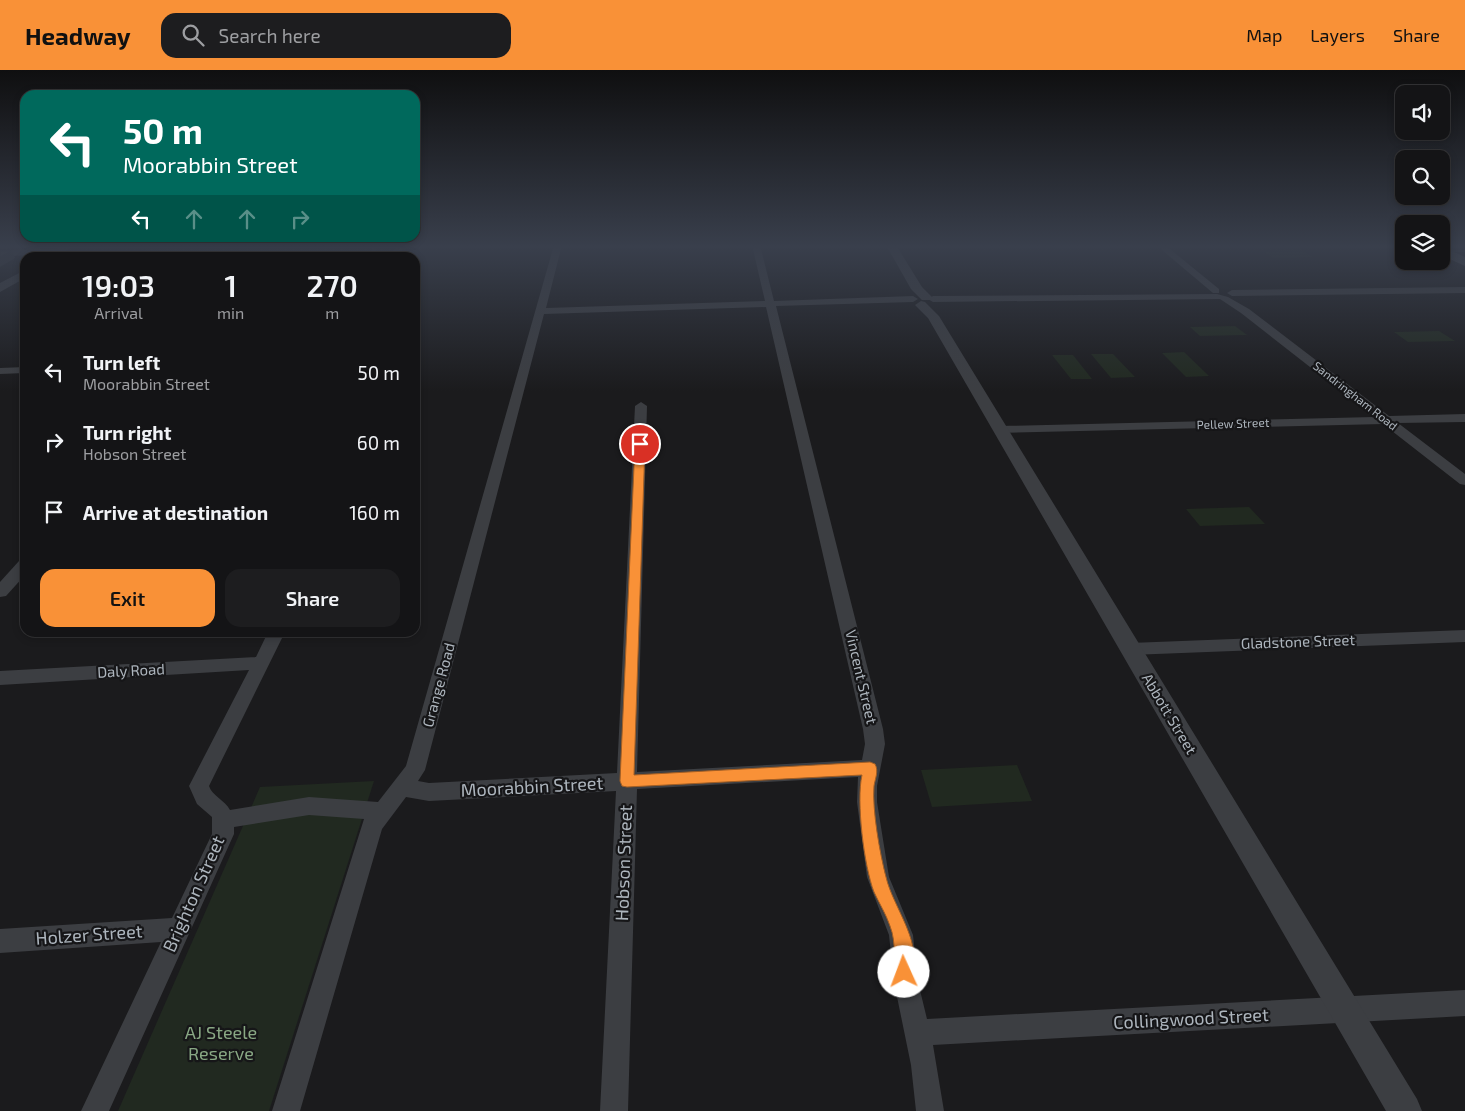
<!DOCTYPE html>
<html lang="en">
<head>
<meta charset="utf-8">
<style>
  body { margin:0; font-family:"Exo 2",sans-serif; background:#1d1d1f; color:#f1f3f6; height:100vh; display:flex; flex-direction:column; font-size:19px; white-space:nowrap }
  * { box-sizing:border-box; margin:0 }
  p { font-size:16px; color:#9d9ea1 }
  .icon { flex:none; width:28px; height:28px; fill:none; stroke:currentColor; stroke-width:2; stroke-linecap:round; stroke-linejoin:round }
  .map { position:relative; flex:1; overflow:hidden }
  .sheet { position:absolute; left:20px; top:182px; width:400px; height:385px; display:flex; flex-direction:column; background:#141416; border-radius:15px; box-shadow:0 2px 8px #0003,0 0 0 1px #333335 }
  .sheet>* { flex:none }
  .banner { position:absolute; left:20px; top:20px; width:400px; height:152px; border-radius:15px; box-shadow:0 2px 8px #0003,0 0 0 1px #333335; background:#00695c; color:#fff; overflow:hidden }
  .buttons { position:absolute; left:1395px; top:15px; display:grid; gap:10px }
  .buttons a { display:grid; place-items:center; width:55px; height:55px; border-radius:10px; background:#141416; box-shadow:0 2px 8px #0003,0 0 0 1px #333335; font-size:25px }
  .pin { position:absolute; display:grid; place-items:center; width:42px; height:42px; color:#fff; margin:-21px; border:2px solid #fff; border-radius:50%; box-shadow:0 1px 5px #0007 }
  .me { position:absolute; width:55px; margin:-28px; rotate:358deg; stroke-linejoin:round; filter:drop-shadow(0 0 4px #0008) }
  .turn { display:flex; align-items:center; gap:18px; height:105px; padding:0 20px; font-size:22px }
  .turn .icon { width:65px; height:65px; stroke-width:2.5 }
  .turn b { display:block; font-size:35px; line-height:42px }
  .lanes { display:flex; align-items:center; height:48px; padding:0 20px; background:#0003; justify-content:center; gap:25px; direction:ltr }
  .lanes .off { opacity:.35 }
  .eta { display:flex; justify-content:space-evenly; align-items:center; height:85px; text-align:center }
  .eta b { font-size:30px; font-weight:600; line-height:35px }
  .action { display:flex; gap:10px; margin-top:auto; padding:10px 20px }
  .action a { flex:1; height:58px; border-radius:15px; background:#f99137; color:#111; font-size:20px; font-weight:600; line-height:58px; text-align:center }
  .action a+a { background:#1d1d1f; color:#f1f3f6 }
  ul { padding:0; list-style:none }
  li { display:flex; align-items:center; gap:15px; height:70px; padding:0 20px }
  li div { flex:1 }
  li b { display:block; font-size:19px }
  li em { font-style:normal }
  header { display:flex; align-items:center; gap:30px; box-sizing:border-box; height:70px; padding:0 25px; background:#f99137; color:#111 }
  header strong { font-size:24px }
  nav { display:flex; gap:28px; margin-inline-start:auto; font-size:18px }
  .search { width:350px; height:45px; background:#1d1d1f; display:flex; align-items:center; gap:12px; box-sizing:border-box; padding:0 18px; border-radius:15px; color:#9d9ea1; font-size:19px }
  .map>svg:first-child { display:block }
  .green { fill:#212920 }
  .lines { fill:none; stroke-linecap:round; stroke-linejoin:round }
  .path { stroke:#41454a; stroke-width:2; stroke-dasharray:1 2.5; stroke-linecap:butt }
  .service { fill:#3c3e42; fill-rule:evenodd }
  .minor { fill:#3c3e42; fill-rule:evenodd }
  .tertiary { fill:#3c3e42; fill-rule:evenodd }
  .secondary { fill:#494e53; fill-rule:evenodd }
  .wall { fill:#3b3c40 }
  .shaded-wall { fill:#303134 }
  .building { fill:#45464a; stroke:#303134 }
  .route { fill:#f99137; stroke:#a25e24 }
  .labels { text-anchor:middle; stroke-width:4.5; stroke-linejoin:round; paint-order:stroke }
  .far-street-label { font-size:12px; fill:#adb5bd; stroke:#161618 }
  .street-label { font-size:15px; fill:#adb5bd; stroke:#161618 }
  .near-street-label { font-size:18px; fill:#adb5bd; stroke:#161618 }
  .near-park-label { font-size:18px; fill:#89a884; stroke:#161618 }
</style>
</head>
<body>
<header>
<strong>Headway</strong>
<div class="search"><svg class="icon" aria-label="search" viewBox="0 0 24 24"><circle cx="10" cy="10" r="6"/><path d="M15 15l6 6"/></svg>Search here</div>
<nav><a>Map</a><a>Layers</a><a>Share</a></nav>
</header>
<div class="map">
<svg width="1465" height="1041" viewBox="0 0 1465 1041">
  <rect width="100%" height="100%" fill="#1b1b1d"/>
  <g class="green">
    <path d="M151,175H395L386,187L134,188Z"/>
    <path d="M1302,180L1313,187L1273,188L1263,181Z"/>
    <path d="M1235,256L1247,265L1200,266L1190,257Z"/>
    <path d="M1439,261L1455,271L1408,272L1394,262Z"/>
    <path d="M1184,282L1209,306L1186,307L1162,283Z"/>
    <path d="M1091,284H1113L1135,307L1111,308Z"/>
    <path d="M1052,285H1073L1092,309H1071Z"/>
    <path d="M1249,437L1265,454L1200,456L1186,439Z"/>
    <path d="M1017,695L1032,731L932,737L921,700Z"/>
    <path d="M374,711L269,1041H118L260,717Z"/>
  </g>
  <g class="lines">
    <path class="path" d="M140,188L158,175"/>
    <g class="service">
      <path d="M373,175H377L374,188H370Z"/>
      <path d="M1444,180H1465V182H1443V180Z"/>
    </g>
    <g class="minor">
      <path d="M397,175H405L397,188H388Z"/>
      <path d="M554,175H562L546,238L765,231L752,175H760L774,231L913,226L918,229L913,232L776,236L883,659L885,674L877,716V732L889,807L913,865L918,912L927,949L1465,920V946L933,975L944,1041H916L911,995L894,912L889,865L867,807L857,732L858,707L637,719L628,1041H600L616,721L429,731L406,727L382,759L300,1041H272L364,749L309,745L234,757V764L109,1041H81L161,872L0,883V859L172,848L212,764V747L197,734L189,716L249,600L0,615V601L256,587L268,562H285L209,716C212,726 225,730 230,740L309,727L378,732L406,696ZM766,237L863,659L865,674L862,690L637,702L647,336L641,332L635,336L617,703L429,713L418,711L425,700L544,244Z"/>
      <path d="M1156,175H1165L1219,219V223H1213Z"/>
      <path d="M0,180L58,179L62,182L58,185L0,186Z"/>
      <path d="M1465,217V223L1232,226L1227,223L1232,220Z"/>
      <path d="M1217,224L1228,227L1249,239L1389,346L1465,344V352L1398,353L1465,404V415L1460,414L1383,354L997,363L995,360L1001,356L1374,347L1241,243L1220,229L933,232L928,229L933,226Z"/>
      <path d="M25,297V303L0,304V298Z"/>
      <path d="M25,490V505L6,526L0,527V512L19,491Z"/>
      <path d="M1465,560V572L1130,585L1124,583L1121,579L1124,575L1130,573Z"/>
    </g>
    <g class="tertiary">
      <path d="M62,175H74L57,188H44Z"/>
      <path d="M886,175H896L922,217L932,227L930,230H922L911,219Z"/>
      <path d="M25,200V208L0,222V213Z"/>
      <path d="M921,231L925,232L939,246L1417,1029L1422,1041H1386L928,248L915,235Z"/>
    </g>
    <path class="secondary" d="M1441,176L1465,187V196L1441,185Z"/>
  </g>
  <path class="wall" d="M0,175H39L31,178L0,179Z"/>
  <g class="shaded-wall">
    <path d="M29,175H39L31,178Z"/>
    <path d="M11,181L15,188L0,197V187Z"/>
  </g>
  <path class="building" d="M0,181H11L0,187Z"/>
  <linearGradient id="sky" x2="0" y2="1"><stop stop-color="#0f0f10"/><stop offset="0.55" stop-color="#393f4c"/><stop offset="1" stop-color="#393f4c" stop-opacity="0"/></linearGradient>
  <rect width="1465" height="321" fill="url(#sky)"/>
  <path class="route" d="M640,371L645,374L634,705L870,692L875,694C879,701 875,709 874,716C872,740 880,784 886,807C893,838 925,874 911,909L904,911L898,909C892,892 897,873 890,856C886,844 879,833 874,822C864,796 856,731 862,705L627,717L622,716L620,711L635,374Z"/>
  <g class="labels">
    <g class="far-street-label">
      <text transform="translate(1355 326) rotate(38)" y="4">Sandringham Road</text>
      <text transform="translate(1233 354) rotate(-2)" y="4">Pellew Street</text>
    </g>
    <g class="street-label">
      <text transform="translate(1298 572) rotate(-2)" y="5">Gladstone Street</text>
      <text transform="translate(131 601) rotate(-3)" y="5">Daly Road</text>
      <text transform="translate(861 607) rotate(77)" y="5">Vincent Street</text>
      <text transform="translate(439 615) rotate(-75)" y="5">Grange Road</text>
      <text transform="translate(1169 644) rotate(59)" y="5">Abbott Street</text>
    </g>
    <g class="near-street-label">
      <text transform="translate(532 717) rotate(-3)" y="6">Moorabbin Street</text>
      <text transform="translate(624 793) rotate(-88)" y="6">Hobson Street</text>
      <text transform="translate(194 824) rotate(-66)" y="6">Brighton Street</text>
      <text transform="translate(89 865) rotate(-4)" y="6">Holzer Street</text>
      <text transform="translate(1191 949) rotate(-3)" y="6">Collingwood Street</text>
    </g>
    <g class="near-park-label">
      <text x="221" y="969">AJ Steele<tspan x="221" dy="21">Reserve</tspan></text>
    </g>
  </g>
</svg>
<div class="buttons">
<a><svg class="icon" aria-label="sound" viewBox="0 0 24 24"><path d="M4 9h4l5-4v14l-5-4H4zM17 9q2 3 0 6"/></svg></a>
<a><svg class="icon" aria-label="search" viewBox="0 0 24 24"><circle cx="10" cy="10" r="6"/><path d="M15 15l6 6"/></svg></a>
<a><svg class="icon" aria-label="layers" viewBox="0 0 24 24"><path d="M12 4l9 5-9 5-9-5zM3 14l9 5 9-5"/></svg></a>
</div>
<div class="pin" style="left:640px;top:374px;background:#d93025"><svg class="icon" aria-label="arrive" viewBox="0 0 24 24"><path d="M6 21V4h12l-3 4 3 4H6"/></svg></div>
<svg class="me" style="left:904px;top:902px" viewBox="-20 -20 40 40"><circle r="19" fill="#fff"/><path d="M0-13L10 11 0 6-10 11z" fill="#f99137"/></svg>
<div class="banner">
<div class="turn"><svg class="icon" aria-label="left" viewBox="0 0 24 24"><path d="M17 20v-9H6M10 6l-5 5 5 5"/></svg><div><b>50 m</b>Moorabbin Street</div></div>
<div class="lanes"><svg class="icon" aria-label="left" viewBox="0 0 24 24"><path d="M17 20v-9H6M10 6l-5 5 5 5"/></svg><svg class="icon off" aria-label="ahead" viewBox="0 0 24 24"><path d="M12 20V5M6 11l6-6 6 6"/></svg><svg class="icon off" aria-label="ahead" viewBox="0 0 24 24"><path d="M12 20V5M6 11l6-6 6 6"/></svg><svg class="icon off" aria-label="right" viewBox="0 0 24 24"><path d="M7 20v-9h11M14 6l5 5-5 5"/></svg></div>
</div>
<section class="sheet">
<div class="eta">
<div><b>19:03</b><p>Arrival</p></div>
<div><b>1</b><p>min</p></div>
<div><b>270</b><p>m</p></div>
</div>
<ul>
<li><svg class="icon" aria-label="left" viewBox="0 0 24 24"><path d="M17 20v-9H6M10 6l-5 5 5 5"/></svg><div><b>Turn left</b><p>Moorabbin Street</p></div><em>50 m</em></li>
<li><svg class="icon" aria-label="right" viewBox="0 0 24 24"><path d="M7 20v-9h11M14 6l5 5-5 5"/></svg><div><b>Turn right</b><p>Hobson Street</p></div><em>60 m</em></li>
<li><svg class="icon" aria-label="arrive" viewBox="0 0 24 24"><path d="M6 21V4h12l-3 4 3 4H6"/></svg><div><b>Arrive at destination</b></div><em>160 m</em></li>
</ul>
<div class="action"><a>Exit</a><a>Share</a></div>
</section>
</div>
</body>
</html>
